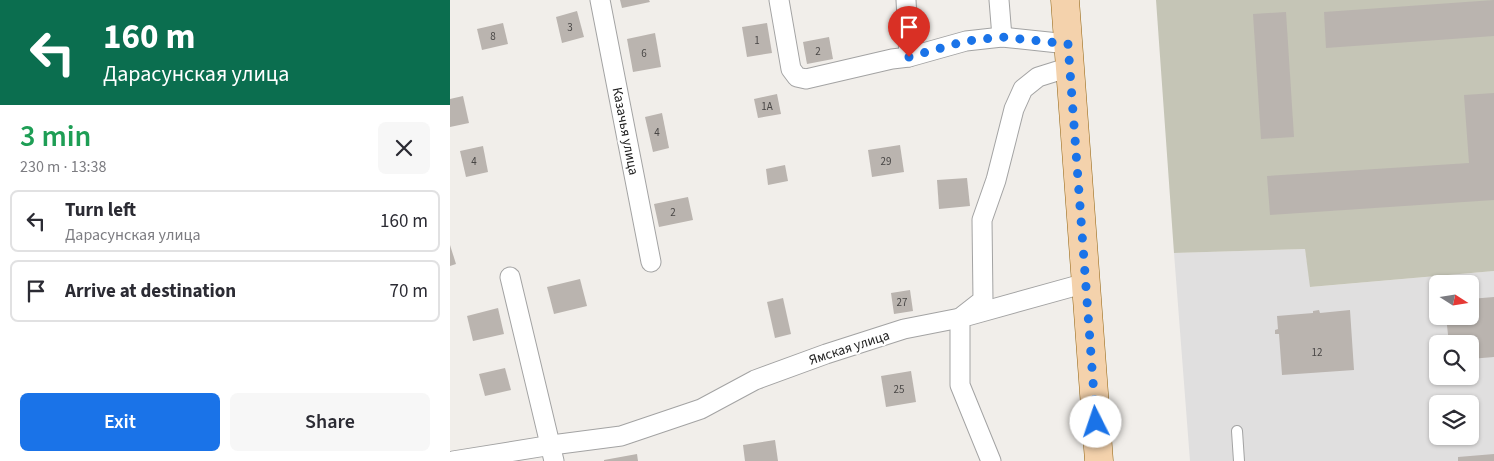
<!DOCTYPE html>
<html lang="en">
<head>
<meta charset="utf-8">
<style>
  body { margin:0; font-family:"Source Sans 3",sans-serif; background:#f7f7f7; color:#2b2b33; height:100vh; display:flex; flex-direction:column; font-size:19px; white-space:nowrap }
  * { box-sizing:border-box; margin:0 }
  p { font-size:16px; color:#7c7c81 }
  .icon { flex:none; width:28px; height:28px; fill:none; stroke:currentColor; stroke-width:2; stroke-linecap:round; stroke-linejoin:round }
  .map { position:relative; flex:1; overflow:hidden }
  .panel { display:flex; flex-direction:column; background:#fff; width:450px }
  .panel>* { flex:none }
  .top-card { background:#0b6e4f; color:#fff; overflow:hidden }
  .needle { width:32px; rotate:102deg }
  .buttons { position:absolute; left:979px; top:275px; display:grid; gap:10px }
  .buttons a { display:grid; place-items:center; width:50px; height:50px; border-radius:8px; background:#fff; box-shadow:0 1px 4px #0004; font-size:25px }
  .pin { position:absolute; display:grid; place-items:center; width:42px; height:42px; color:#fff; margin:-51px -21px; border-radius:50% 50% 50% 0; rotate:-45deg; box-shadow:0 0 5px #0007 }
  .pin .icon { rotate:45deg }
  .me { position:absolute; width:55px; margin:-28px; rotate:356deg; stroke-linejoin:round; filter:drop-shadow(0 0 4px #0008) }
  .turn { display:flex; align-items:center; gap:18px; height:105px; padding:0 20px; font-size:22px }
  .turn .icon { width:65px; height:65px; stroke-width:2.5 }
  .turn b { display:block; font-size:35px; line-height:42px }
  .round { display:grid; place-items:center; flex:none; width:52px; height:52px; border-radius:8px; background:#f7f7f7 }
  .head { display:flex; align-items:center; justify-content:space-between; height:85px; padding:0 20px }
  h1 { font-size:30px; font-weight:600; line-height:38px; color:#1e9e55 }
  .cta { display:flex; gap:10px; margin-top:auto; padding:10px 20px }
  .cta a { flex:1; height:58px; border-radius:8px; background:#1a73e8; color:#fff; font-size:20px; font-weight:600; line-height:58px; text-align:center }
  .cta a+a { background:#f7f7f7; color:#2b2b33 }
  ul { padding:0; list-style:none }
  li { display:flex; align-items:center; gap:15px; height:62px; margin:0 10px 8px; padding:0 10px; border:2px solid #e1e1e2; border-radius:8px }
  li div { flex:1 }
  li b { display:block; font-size:19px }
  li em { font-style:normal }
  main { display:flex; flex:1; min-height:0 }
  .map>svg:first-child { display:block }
  .residential { fill:#e0dfdf; fill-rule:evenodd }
  .construction { fill:#c5c5b6 }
  .building { fill:#bab4af }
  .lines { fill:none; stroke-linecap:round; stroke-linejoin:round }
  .service-casing { stroke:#a3a3a3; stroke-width:12 }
  .minor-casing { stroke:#a3a3a3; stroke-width:21 }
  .primary-casing { stroke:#91620e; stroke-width:29 }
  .service { stroke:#fff; stroke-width:10 }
  .minor { stroke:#fff; stroke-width:19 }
  .primary { stroke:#f4d2ac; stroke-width:28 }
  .route { stroke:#1a73e8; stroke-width:9; stroke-dasharray:0 16.2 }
  .labels { text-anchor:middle; stroke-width:4.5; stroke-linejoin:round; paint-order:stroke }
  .number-label { font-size:11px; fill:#484645 }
  .street-label { font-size:14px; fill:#222; stroke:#fff }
</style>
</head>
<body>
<main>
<section class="panel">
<div class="top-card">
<div class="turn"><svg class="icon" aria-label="left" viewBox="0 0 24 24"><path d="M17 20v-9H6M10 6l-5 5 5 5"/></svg><div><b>160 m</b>Дарасунская улица</div></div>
</div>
<div class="head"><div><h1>3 min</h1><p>230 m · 13:38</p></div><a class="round"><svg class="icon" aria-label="close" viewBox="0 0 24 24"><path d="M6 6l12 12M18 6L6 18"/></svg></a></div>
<ul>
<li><svg class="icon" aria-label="left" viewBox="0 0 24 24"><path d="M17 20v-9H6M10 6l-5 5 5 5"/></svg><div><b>Turn left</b><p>Дарасунская улица</p></div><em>160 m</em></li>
<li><svg class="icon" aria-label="arrive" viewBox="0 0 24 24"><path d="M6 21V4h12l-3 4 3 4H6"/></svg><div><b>Arrive at destination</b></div><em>70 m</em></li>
</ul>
<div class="cta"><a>Exit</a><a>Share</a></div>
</section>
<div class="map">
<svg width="1044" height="461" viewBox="0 0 1044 461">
  <rect width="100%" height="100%" fill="#f1eeea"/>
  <path class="residential" d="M855,249L861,287L1044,271V461H740L724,253ZM988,284H1020V316H988ZM988,344H1020V376H988ZM988,404H1020V436H988Z"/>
  <path class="construction" d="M706,0H1044V271L860,287L855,249L724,253Z"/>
  <g class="building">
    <path d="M170,0H199L200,2L172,8Z"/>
    <path d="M1044,0V36L876,48L874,12Z"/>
    <path d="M127,11L134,37L112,43L106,17Z"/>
    <path d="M836,12L844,137L811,139L803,14Z"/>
    <path d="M53,23L58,44L32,50L27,29Z"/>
    <path d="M317,23L322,53L297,57L292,27Z"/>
    <path d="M205,33L211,67L183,72L177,39Z"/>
    <path d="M379,37L383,59L357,64L353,42Z"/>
    <path d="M1044,93V200L820,215L817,176L1019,163L1014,95Z"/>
    <path d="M327,94L331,114L308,118L304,99Z"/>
    <path d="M13,96L19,123L0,127V99Z"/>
    <path d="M212,113L219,148L203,152L195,117Z"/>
    <path d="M450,145L454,172L422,177L418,150Z"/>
    <path d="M33,146L38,172L16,177L10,151Z"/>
    <path d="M335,165L338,181L318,185L316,169Z"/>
    <path d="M517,178L520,206L489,209L487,180Z"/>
    <path d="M238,197L243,220L209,227L204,204Z"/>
    <path d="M0,245L6,264L0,266Z"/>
    <path d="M130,279L137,306L104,314L97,287Z"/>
    <path d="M460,290L463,311L444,314L441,293Z"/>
    <path d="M1044,297V357L1020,359V344H999L996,316H1020V299Z"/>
    <path d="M333,298L341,334L325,338L317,302Z"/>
    <path d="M48,308L54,334L23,341L17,316Z"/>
    <path d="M869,310L870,313L900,310L904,370L832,375L829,334H825V330L828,329L827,316L863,313V311Z"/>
    <path d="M55,368L61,390L35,396L29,374Z"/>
    <path d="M461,371L466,402L436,407L431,376Z"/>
    <path d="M325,440L328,461H295L293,445Z"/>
    <path d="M187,454L188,461H154V460Z"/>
    <path d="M1044,454V461H1008V457Z"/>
  </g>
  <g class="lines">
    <defs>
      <path id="service" d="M787,431L789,461"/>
      <g id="minor">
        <path d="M150,0L201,262"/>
        <path d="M329,0L341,69L347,77L356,79L442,59L459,57L516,41L552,37L618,44"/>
        <path d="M456,0L459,57"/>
        <path d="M549,0L552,37"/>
        <path d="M60,277L104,461"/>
        <path d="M3,461L102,445L171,436L251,409L305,380L376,354L454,329L510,318L533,300L532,220L546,180L564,109L573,89L588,77L620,67"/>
        <path d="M541,461L510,385V318L636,283"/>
      </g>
      <path id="primary" d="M615,0L649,461"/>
    </defs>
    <use href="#service" class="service-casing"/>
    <use href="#minor" class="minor-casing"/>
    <use href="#primary" class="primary-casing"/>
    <use href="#service" class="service"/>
    <use href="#minor" class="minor"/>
    <use href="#primary" class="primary"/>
  </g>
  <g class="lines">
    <path class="route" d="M459,57L516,41L552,37L618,44L646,422"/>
  </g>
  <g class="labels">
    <g class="number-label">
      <text x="120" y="31">3</text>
      <text x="43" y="40">8</text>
      <text x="307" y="44">1</text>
      <text x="368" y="55">2</text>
      <text x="194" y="57">6</text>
      <text x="317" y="110">1А</text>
      <text x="207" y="136">4</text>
      <text x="24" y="165">4</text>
      <text x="436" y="165">29</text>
      <text x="223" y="216">2</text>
      <text x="452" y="306">27</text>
      <text x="867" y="356">12</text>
      <text x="449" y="393">25</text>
    </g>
    <g class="street-label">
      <text transform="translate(176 131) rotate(79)" y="5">Казачья улица</text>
      <text transform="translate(399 347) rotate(-18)" y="5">Ямская улица</text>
    </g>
  </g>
</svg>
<div class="buttons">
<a><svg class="needle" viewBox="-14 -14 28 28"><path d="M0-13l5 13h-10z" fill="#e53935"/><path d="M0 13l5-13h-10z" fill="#7c7c81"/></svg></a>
<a><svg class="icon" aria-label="search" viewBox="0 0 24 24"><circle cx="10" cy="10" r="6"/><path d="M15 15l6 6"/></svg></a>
<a><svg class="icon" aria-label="layers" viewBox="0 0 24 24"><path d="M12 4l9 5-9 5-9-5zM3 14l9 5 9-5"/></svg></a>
</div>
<div class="pin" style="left:459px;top:57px;background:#d93025"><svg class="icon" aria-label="arrive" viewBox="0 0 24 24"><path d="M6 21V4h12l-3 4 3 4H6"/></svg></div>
<svg class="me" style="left:646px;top:422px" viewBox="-20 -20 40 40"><circle r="19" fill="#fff"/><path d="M0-13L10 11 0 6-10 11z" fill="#1a73e8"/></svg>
</div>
</main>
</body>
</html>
